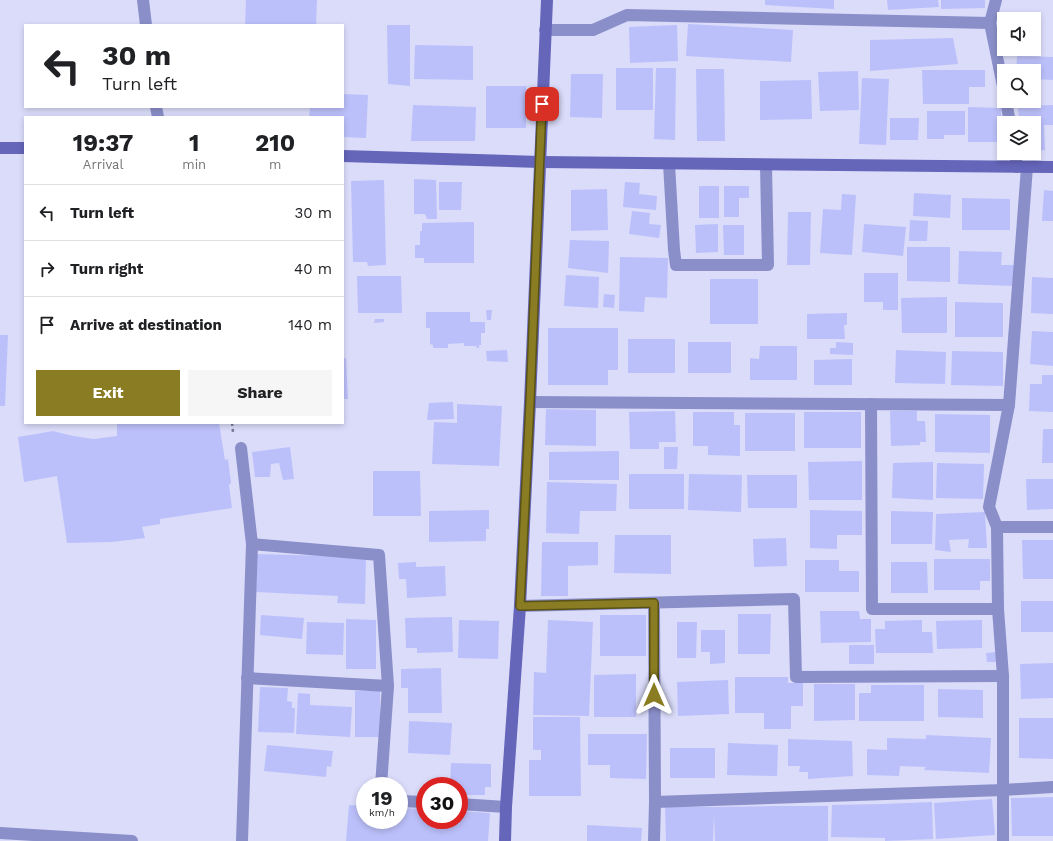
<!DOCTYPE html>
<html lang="en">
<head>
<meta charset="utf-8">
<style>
  body { margin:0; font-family:"Work Sans",sans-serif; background:#f6f6f6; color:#202124; height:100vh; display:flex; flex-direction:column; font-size:15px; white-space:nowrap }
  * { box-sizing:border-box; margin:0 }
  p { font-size:13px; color:#757577 }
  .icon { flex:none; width:22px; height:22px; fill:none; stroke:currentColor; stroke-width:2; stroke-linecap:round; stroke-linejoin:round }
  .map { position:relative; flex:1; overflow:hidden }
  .panel { position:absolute; left:24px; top:116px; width:320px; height:308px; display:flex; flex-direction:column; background:#fff; border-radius:0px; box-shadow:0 2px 6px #0003 }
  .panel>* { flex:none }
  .banner { position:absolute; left:24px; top:24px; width:320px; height:84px; border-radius:0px; box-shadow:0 2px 6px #0003; background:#fff; color:#202124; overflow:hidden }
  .controls { position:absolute; left:997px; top:12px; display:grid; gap:8px }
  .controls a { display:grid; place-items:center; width:44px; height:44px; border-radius:0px; background:#fff; box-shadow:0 2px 6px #0003; font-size:20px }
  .speed { position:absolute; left:356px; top:777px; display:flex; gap:8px; font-size:20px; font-weight:700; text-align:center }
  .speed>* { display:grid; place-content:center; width:52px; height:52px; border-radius:50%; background:#fff; box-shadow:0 2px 6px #0003; line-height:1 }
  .speed small { font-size:10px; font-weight:400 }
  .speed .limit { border:6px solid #d22; background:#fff; color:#111 }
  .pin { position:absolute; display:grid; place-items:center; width:34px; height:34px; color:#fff; margin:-17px; border-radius:8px; box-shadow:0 2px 6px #0006 }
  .me { position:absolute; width:44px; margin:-22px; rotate:0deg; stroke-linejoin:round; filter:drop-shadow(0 0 3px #0008) }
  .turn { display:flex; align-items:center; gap:14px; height:84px; padding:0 12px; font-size:18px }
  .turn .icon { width:52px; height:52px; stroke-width:2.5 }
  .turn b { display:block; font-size:28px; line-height:34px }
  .eta { display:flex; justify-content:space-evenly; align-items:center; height:68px; text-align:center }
  .eta b { font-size:24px; font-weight:700; line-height:28px }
  .button { display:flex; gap:8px; margin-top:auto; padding:8px 12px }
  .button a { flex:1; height:46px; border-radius:0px; background:#897c22; color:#fff; font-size:16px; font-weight:700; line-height:46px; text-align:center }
  .button a+a { background:#f6f6f6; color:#202124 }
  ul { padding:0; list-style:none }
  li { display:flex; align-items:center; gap:12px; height:56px; padding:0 12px; border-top:1px solid #e0e0e0 }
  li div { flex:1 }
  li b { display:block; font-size:15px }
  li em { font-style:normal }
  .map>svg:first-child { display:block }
  .building { fill:#bcc0fa }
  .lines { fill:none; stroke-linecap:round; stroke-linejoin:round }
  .path { stroke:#7a7b97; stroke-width:2.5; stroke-dasharray:3 3; stroke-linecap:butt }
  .lane { stroke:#8b8fc9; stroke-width:12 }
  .street { stroke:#8b8fc9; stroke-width:12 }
  .secondary { stroke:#6565ba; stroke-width:12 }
  .route-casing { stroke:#595116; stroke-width:10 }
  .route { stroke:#897c22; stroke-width:7 }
</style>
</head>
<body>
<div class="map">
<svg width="1053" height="841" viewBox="0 0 1053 841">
  <rect width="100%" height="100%" fill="#dadcfa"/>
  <g class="building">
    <path d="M246,0H317L316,25H245Z"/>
    <path d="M765,0H834V9L765,5Z"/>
    <path d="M887,0H938L939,7L888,10Z"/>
    <path d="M941,0H985V8L941,9Z"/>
    <path d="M688,24L793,30L791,62L686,56Z"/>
    <path d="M387,25H410V86L388,84Z"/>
    <path d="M677,25L678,61L630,63L629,27Z"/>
    <path d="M953,38L958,64L870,71V40Z"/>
    <path d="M415,45L473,46V80L414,79Z"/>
    <path d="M1017,56L1053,57V80L1034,79V71H1016Z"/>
    <rect x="616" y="68" width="37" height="42"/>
    <path d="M656,68H676L675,140L654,139Z"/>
    <path d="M696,69H724L725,141H697Z"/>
    <path d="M922,70H985V87H969V104H923Z"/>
    <path d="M858,71L859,110L820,111L818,72Z"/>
    <path d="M571,74H603L602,118L570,117Z"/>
    <path d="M862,78L889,79L886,145L859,144Z"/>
    <path d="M811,80L812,119L760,120V81Z"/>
    <rect x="486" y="86" width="40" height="42"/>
    <path d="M343,94L368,95L366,138L343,137V117H309L310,107H343Z"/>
    <path d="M413,105L476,107L475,141H411Z"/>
    <path d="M1053,105V125H1044L1045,150L1034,151V123H1019L1018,106Z"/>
    <path d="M968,107L1001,108V142H968Z"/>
    <path d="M927,111H965V135H944V139H927Z"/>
    <path d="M890,118H919L918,140H890Z"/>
    <path d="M414,179L436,180L437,219H427L425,214H414Z"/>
    <path d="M384,180L386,265L368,266L367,262H353L351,181Z"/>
    <path d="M439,182H462L461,210H439Z"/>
    <path d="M625,182L640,183L639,194L657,196L656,210L623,207Z"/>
    <rect x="699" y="186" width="20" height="32"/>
    <path d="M724,186H749V198H739V217H724Z"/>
    <path d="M607,189L608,230L571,231V190Z"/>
    <path d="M1044,190L1053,191V221H1042Z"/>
    <path d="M914,193L951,195L950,218L913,216Z"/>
    <path d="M842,194L856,195L852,255L820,253L823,209L841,210Z"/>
    <path d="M962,198L1010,199V230H962Z"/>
    <path d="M632,211L650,213L649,224L661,225L659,238L629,234Z"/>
    <path d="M788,212H811L810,265H787Z"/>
    <path d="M910,220L928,221L927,241H909Z"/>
    <path d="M474,222V263H424V258H415V245H420V231H422V223Z"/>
    <path d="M718,224V252L696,253L695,225Z"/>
    <path d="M864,224L906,227L903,256L862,252Z"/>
    <path d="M723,225H744V255H724Z"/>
    <path d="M570,240L609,241L608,273L568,268Z"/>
    <path d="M907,247H950V282L907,281Z"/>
    <path d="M959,251L1002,252L1001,265H1014V286L958,284Z"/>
    <path d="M620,257L668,258L667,298L645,297L644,312L619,311Z"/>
    <path d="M864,273H898V310H883V302H864Z"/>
    <path d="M566,275L599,277L598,308L564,306Z"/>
    <path d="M357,276H401L402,313H358Z"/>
    <path d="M1032,277L1053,278V314L1031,313Z"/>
    <rect x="710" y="279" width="48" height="45"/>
    <path d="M604,294L615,295L614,308L603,307Z"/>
    <path d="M947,297V333H902L901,298Z"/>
    <path d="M955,302L1003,303V337H955Z"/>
    <path d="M486,310H492L491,320H487Z"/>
    <path d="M426,312H470V322H485V333H481V345H479V348H477L476,346H464V343L448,344V348H433V345L430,344V328H426Z"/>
    <path d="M847,313V325H844L845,339H807V314Z"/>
    <path d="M375,319H384V322L374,323Z"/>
    <path d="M548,328H618V370H608V385H548Z"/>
    <path d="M1032,331L1053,332V366L1030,364Z"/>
    <path d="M0,335H8L5,406H0Z"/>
    <rect x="628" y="339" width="47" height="34"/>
    <rect x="688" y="342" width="43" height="31"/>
    <path d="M836,342L853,343V355L830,354V348H836Z"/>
    <path d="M760,346H797V380H750V358L759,359Z"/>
    <path d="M507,350L508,362L487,361L486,351Z"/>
    <path d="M896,350L946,352L945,384L895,383Z"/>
    <path d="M952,351L1003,352V386L951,385Z"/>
    <path d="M343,358H346L348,399H343Z"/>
    <path d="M852,359V385H814V360Z"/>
    <path d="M1042,375H1053V412L1029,411L1030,384H1042Z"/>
    <path d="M453,402L454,419L427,420L429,403Z"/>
    <path d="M457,404L502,406L499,466L432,464L434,422L457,423Z"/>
    <path d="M546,409L596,410V446L545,445Z"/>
    <path d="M675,411L676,442H659V449H630L629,412Z"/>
    <path d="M890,411H917V421H925L926,442H920V445L891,446Z"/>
    <path d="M693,412H734V425H740V456L708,455V446H693Z"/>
    <rect x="804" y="412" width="57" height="36"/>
    <rect x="745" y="413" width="50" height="38"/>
    <path d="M935,414L990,415V453L935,452Z"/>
    <path d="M117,423H219L225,460L228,459L231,483L229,485L232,508L160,519V524L142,527L145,538L112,542L67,543L57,476L24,482L18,437L53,431L73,436L94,439L117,436Z"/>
    <path d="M1043,429H1053V463H1042Z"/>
    <path d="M290,447L294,479L283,480L279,463L271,464L270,477H255L252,452Z"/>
    <path d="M664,447H678L677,469H664Z"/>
    <path d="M619,451V480H549V452Z"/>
    <path d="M862,461V500H809L808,462Z"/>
    <path d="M933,462V500L892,498L893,463Z"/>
    <path d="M937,463L984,464L983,499L936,498Z"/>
    <path d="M373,471H420L421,516H373Z"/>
    <rect x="629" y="474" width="55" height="35"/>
    <path d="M689,474L742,475L741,512L688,510Z"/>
    <path d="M747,475H797V508H748Z"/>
    <path d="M1026,479H1053V509L1027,510Z"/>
    <path d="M547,482L617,484L616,511H580L579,534L546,533Z"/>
    <path d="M489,510V529H486V541L429,542V511Z"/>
    <path d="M810,510L862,511V535H837V549L810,548Z"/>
    <path d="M891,511L933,512L932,544H891Z"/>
    <path d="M985,512L987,548H968L969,539L949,540L951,552L935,550L936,514Z"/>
    <path d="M615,535H671V574L614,573Z"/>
    <path d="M786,538L787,566L754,567L753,539Z"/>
    <path d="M1022,540H1053V579H1023Z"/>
    <path d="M542,542H598V565L568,566V596H541Z"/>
    <path d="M257,554L366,557L365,604L337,603L338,596L256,592Z"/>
    <path d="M934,559H990V581H980V590H934Z"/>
    <path d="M805,560H839V571H859V592H805Z"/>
    <path d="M416,562V567L445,566L446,596L407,598L406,579H399L398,563Z"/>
    <path d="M891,562H927L928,593H891Z"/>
    <rect x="1021" y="601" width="32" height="31"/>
    <path d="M820,611H859L860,619H871V642L821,643Z"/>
    <path d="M738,614H771L770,654H738Z"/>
    <path d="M261,615L304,618L302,639L260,635Z"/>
    <rect x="600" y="615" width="46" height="41"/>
    <path d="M452,617L453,652L417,653V648H406L405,618Z"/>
    <path d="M346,619L376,620V669H346Z"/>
    <path d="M459,620L499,621L498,659L458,658Z"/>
    <path d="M548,620L593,622L589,716L533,715L534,672L546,673Z"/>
    <path d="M922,620V632H932L933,653H876L875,629H885V621Z"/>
    <path d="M982,620V648L937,649L936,621Z"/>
    <path d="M307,622L344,623L343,655L306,654Z"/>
    <path d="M677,622H697L696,658H677Z"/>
    <path d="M701,630H725V663L710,664V652H701Z"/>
    <rect x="849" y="645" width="25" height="19"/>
    <path d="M996,652L997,662H987L986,653Z"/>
    <path d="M1053,663V698L1021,699L1020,664Z"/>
    <path d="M441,668L442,713H408V688H401V669Z"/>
    <path d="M636,674V717H594V675Z"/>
    <path d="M735,677H788V683H803V706H791V729H764V713H735Z"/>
    <path d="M728,680L729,714L678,716L677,682Z"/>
    <path d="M814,684H855V720L814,721Z"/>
    <path d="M871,685H924V721H859V693H871Z"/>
    <path d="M260,687L288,688L287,701L292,702V708H295L294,733L258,732Z"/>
    <path d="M938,689L983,690V718L938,717Z"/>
    <rect x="355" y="691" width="25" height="46"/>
    <path d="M298,693L310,694V705L352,707L350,737L296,734Z"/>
    <path d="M533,717H580L581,796H529V760H541V750H533Z"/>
    <path d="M1019,718H1053V759L1019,758Z"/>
    <path d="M409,721L452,723L450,755L408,753Z"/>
    <path d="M588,734H647L646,779L610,778V765H588Z"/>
    <path d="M926,735L991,738L989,773L924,770L926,767L900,766L899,776L867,775V749L887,750V738L926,739Z"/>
    <path d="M788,739L852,741L853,776L808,779V772H799L800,766H788Z"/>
    <path d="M728,743L778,745L777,776L727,775Z"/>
    <path d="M267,745L333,751L331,767L327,766L326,777L264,771Z"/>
    <rect x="670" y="748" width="45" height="30"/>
    <path d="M451,763L491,764V787H485V795H459V786H450Z"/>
    <path d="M1053,797V836H1012L1011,798Z"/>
    <path d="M992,799L995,835L936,839L934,803Z"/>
    <path d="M932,802L933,839L885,841V838L831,837L832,805L884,804Z"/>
    <path d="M349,805L365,806V820H399V808L425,809V820H459V811L490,813L488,841H346Z"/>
    <path d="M772,806H828V841H715L714,814L713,841H666L665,807H715Z"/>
    <path d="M587,825L642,828L641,841H587Z"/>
  </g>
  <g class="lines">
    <path class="path" d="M232,423L233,432"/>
    <g class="lane">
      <path d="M990,23L1004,91"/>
      <path d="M1006,101L1010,123"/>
      <path d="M1015,153L1017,167"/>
      <path d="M669,164L674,250L676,265H768L766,165"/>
      <path d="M871,404L872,609H998"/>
    </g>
    <g class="street">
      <path d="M143,0L146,25"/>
      <path d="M545,30H593L627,15L990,23L996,0"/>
      <path d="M156,107L158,117"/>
      <path d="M530,402L1009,405"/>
      <path d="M241,448L252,544L242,841"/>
      <path d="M997,527H1053"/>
      <path d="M252,544L379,555L388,686L381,786"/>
      <path d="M520,606L794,599L796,677L1003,676"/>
      <path d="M247,678L388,686"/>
      <path d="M399,801L425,802"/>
      <path d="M655,802L1003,790L1053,787"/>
      <path d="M459,804L506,807"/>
      <path d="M0,833L132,841"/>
      <path d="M654,841L655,802L654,603"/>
      <path d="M1003,841V676L998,609L997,527L989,507L1009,405L1027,167"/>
    </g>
    <g class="secondary">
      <path d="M0,148H25"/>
      <path d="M343,156L540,162L1053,167"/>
      <path d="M505,841L506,807L520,606L530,402L547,0"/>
    </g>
  </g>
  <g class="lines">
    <defs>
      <path id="route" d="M542,104L530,402L520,606L654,603V695"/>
    </defs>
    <use href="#route" class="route-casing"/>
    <use href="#route" class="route"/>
  </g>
</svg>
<div class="controls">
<a><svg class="icon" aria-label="sound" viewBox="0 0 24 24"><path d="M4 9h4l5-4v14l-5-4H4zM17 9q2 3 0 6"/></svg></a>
<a><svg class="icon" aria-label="search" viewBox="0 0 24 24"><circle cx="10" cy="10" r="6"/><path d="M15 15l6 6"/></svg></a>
<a><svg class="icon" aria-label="layers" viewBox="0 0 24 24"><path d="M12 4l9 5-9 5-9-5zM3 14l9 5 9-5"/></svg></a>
</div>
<div class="speed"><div>19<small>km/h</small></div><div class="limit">30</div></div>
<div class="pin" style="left:542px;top:104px;background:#d93025"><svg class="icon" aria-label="arrive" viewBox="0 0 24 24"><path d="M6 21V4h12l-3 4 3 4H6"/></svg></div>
<svg class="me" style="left:654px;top:695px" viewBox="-20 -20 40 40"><path d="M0-17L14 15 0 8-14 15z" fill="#897c22" stroke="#fff" stroke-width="4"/></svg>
<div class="banner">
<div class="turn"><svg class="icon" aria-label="left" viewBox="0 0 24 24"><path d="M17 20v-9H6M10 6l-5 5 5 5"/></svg><div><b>30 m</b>Turn left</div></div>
</div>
<section class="panel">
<div class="eta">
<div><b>19:37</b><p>Arrival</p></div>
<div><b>1</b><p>min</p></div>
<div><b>210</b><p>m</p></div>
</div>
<ul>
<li><svg class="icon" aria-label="left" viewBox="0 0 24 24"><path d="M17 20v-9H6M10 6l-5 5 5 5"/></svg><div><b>Turn left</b></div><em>30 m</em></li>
<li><svg class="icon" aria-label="right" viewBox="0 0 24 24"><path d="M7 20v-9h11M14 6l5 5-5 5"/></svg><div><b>Turn right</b></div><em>40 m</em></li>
<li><svg class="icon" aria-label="arrive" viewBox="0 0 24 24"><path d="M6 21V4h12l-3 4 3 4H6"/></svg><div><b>Arrive at destination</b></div><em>140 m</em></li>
</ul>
<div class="button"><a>Exit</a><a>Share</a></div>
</section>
</div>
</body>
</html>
